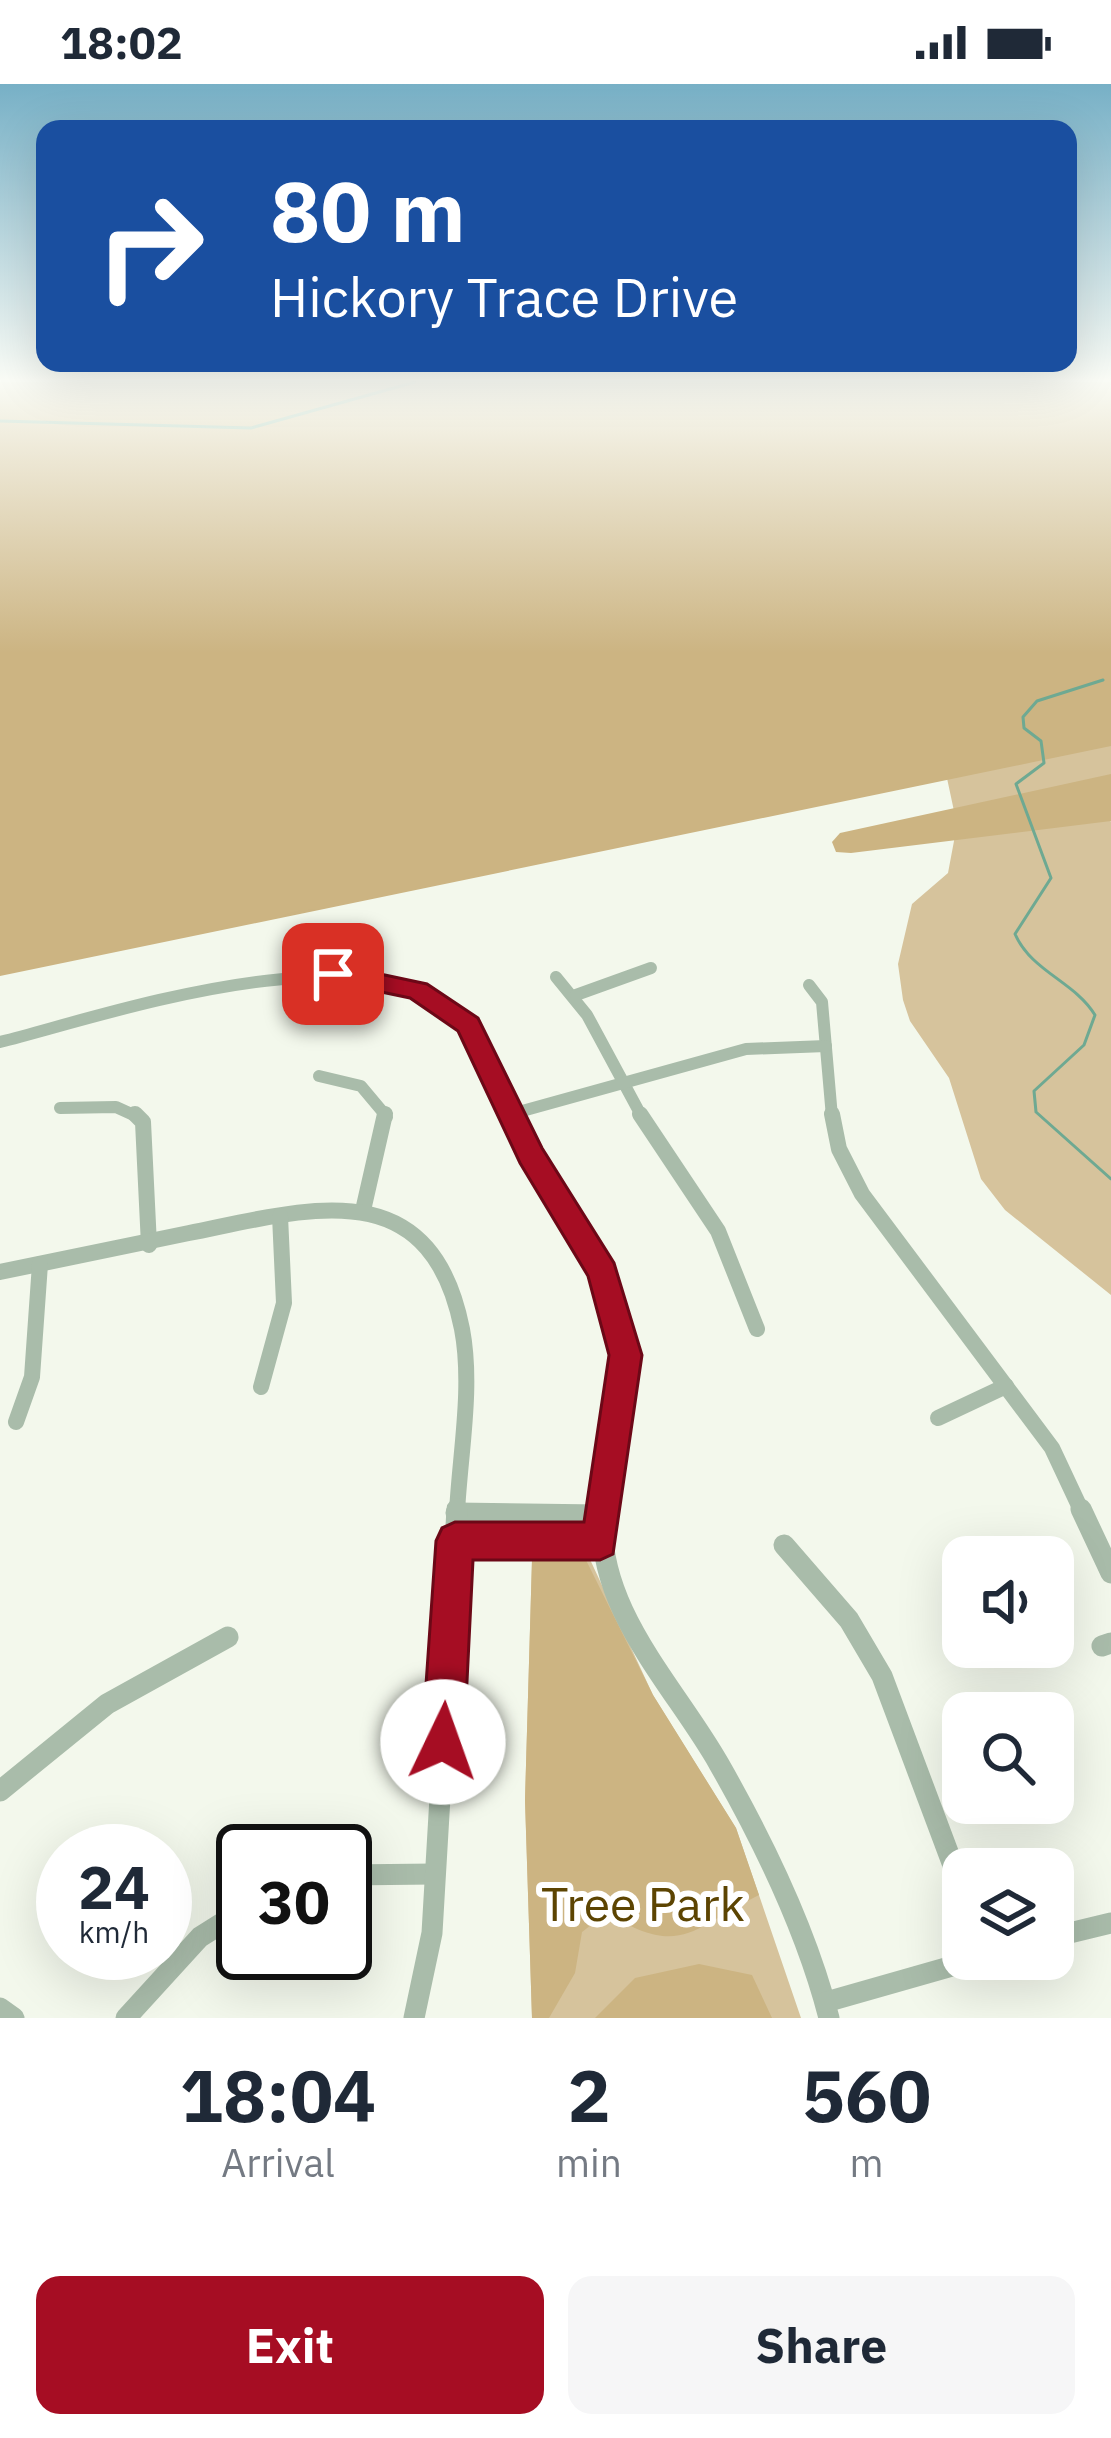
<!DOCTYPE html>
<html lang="en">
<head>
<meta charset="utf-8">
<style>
  body { margin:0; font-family:"IBM Plex Sans",sans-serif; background:#f6f6f7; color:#1f2937; height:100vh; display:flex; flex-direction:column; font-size:45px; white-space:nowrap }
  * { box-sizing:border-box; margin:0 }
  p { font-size:39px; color:#747a83 }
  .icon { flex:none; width:66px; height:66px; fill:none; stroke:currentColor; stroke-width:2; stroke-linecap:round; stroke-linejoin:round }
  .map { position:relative; height:1934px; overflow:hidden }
  .details { display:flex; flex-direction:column; background:#fff; flex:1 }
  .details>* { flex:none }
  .top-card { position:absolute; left:36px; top:36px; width:1041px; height:252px; border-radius:24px; box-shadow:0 12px 48px #0002; background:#1a4fa0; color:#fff; overflow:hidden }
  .tools { position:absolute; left:942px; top:1452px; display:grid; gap:24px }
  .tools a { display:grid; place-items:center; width:132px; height:132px; border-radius:24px; background:#fff; box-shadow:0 12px 48px #0002; font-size:60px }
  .speed { position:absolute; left:36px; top:1740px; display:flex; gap:24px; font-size:60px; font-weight:700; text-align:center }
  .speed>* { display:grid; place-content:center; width:156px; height:156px; border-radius:50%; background:#fff; box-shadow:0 12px 48px #0002; line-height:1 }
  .speed small { font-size:30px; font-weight:400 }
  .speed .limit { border:6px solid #111; border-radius:18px; background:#fff; color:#111 }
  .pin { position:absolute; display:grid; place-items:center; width:102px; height:102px; color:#fff; margin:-51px; border-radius:24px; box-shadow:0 6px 18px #0006 }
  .me { position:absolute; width:132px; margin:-66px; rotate:3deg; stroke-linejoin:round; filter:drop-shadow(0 0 9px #0008) }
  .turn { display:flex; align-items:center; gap:42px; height:252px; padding:0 36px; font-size:54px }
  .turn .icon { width:156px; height:156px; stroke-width:2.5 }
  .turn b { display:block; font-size:84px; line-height:102px }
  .eta { display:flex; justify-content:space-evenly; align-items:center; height:204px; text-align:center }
  .eta b { font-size:72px; font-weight:800; line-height:84px }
  .cta { display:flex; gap:24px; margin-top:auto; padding:24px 36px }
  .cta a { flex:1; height:138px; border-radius:24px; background:#a60d23; color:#fff; font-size:48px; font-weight:800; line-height:138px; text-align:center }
  .cta a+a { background:#f6f6f7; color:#1f2937 }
  .status { display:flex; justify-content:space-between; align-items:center; height:84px; padding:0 60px; background:#fff; direction:ltr }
  .status svg { height:33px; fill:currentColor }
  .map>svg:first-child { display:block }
  .green { fill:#d6c39c }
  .forest { fill:#ccb482 }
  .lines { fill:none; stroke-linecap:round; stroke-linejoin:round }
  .stream { stroke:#6ea992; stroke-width:3 }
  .minor-far2 { stroke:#a9bcaa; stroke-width:12 }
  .minor-far1 { stroke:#a9bcaa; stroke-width:16 }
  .minor { stroke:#a9bcaa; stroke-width:21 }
  .route { fill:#a60d23; stroke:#6c0817; stroke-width:3 }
  .labels { text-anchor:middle; stroke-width:12; stroke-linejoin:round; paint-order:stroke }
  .near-park-label { font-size:48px; fill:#5c4402; stroke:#fff }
</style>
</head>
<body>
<div class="status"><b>18:02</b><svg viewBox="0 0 49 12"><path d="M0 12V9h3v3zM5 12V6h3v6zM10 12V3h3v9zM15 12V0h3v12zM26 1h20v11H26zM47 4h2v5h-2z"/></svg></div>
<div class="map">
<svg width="1111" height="1934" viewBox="0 0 1111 1934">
  <rect width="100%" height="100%" fill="#f3f8ec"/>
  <g class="green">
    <path d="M1111,298V701L1105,724L1111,738V1211L1005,1126L981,1095L949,994L910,937L903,916L898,880L912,820L948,789L957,741L929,610Z"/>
    <path d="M587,1469L653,1611L736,1744L801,1934H532L525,1716L532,1476Z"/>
  </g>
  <g class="forest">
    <path d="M0,298H1111V662L0,892Z"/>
    <path d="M1111,690V737L851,769L836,768L832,758L840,749Z"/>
    <path d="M580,1464L653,1611L736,1744L759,1811C692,1844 682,1875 607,1829L582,1848L575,1889L549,1934H532L525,1716L532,1476Z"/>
    <path d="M699,1880L752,1891L772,1934H595L635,1894Z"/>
  </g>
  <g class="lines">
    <g class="stream">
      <path d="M0,337L251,344L415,298"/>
      <path d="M1103,596L1037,617L1023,633L1024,644L1041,657L1044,679L1016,700L1051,794L1015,850C1032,888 1074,897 1095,931L1084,961L1034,1007L1036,1028L1111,1095"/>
    </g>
    <g class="minor-far2">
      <path d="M556,893L587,931L642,1033"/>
      <path d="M809,901L822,918L832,1033"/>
      <path d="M576,911L651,884"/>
      <path d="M0,958C115,929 377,837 470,942C491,967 503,1003 515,1033"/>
      <path d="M319,992L361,1002L387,1033"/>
      <path d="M60,1024L116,1023L138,1033"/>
      <path d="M515,1029L746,965L826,962"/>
    </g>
    <g class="minor-far1">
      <path d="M135,1030L143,1038L149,1161"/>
      <path d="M513,1030C548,1117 627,1194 626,1291C625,1338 608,1383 602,1428"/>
      <path d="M640,1030L718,1147L757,1245"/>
      <path d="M832,1030L839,1065L862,1110L1052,1364L1082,1428"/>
      <path d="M364,1122L385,1030"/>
      <path d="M0,1188C63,1175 126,1162 189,1149C305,1126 430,1084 462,1245C473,1303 460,1369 457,1428"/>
      <path d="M261,1303L284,1219L280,1132"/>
      <path d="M938,1334L1006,1302"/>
      <path d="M16,1338L32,1293L40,1180"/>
    </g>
    <g class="minor">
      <path d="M603,1425C593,1523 675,1602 719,1680C763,1757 807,1848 829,1934"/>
      <path d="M1081,1425L1111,1489"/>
      <path d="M456,1429L600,1431"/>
      <path d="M455,1457H600"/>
      <path d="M784,1461L849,1536L882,1592L963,1808"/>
      <path d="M1102,1562L1111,1559"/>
      <path d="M0,1707L107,1620L228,1553"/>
      <path d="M345,1791L434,1790"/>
      <path d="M1053,1853L1111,1839"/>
      <path d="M826,1918L977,1875"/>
      <path d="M0,1924L14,1934"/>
      <path d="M126,1934L200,1853L243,1826"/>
      <path d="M414,1934L432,1849L457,1425"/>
    </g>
  </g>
  <linearGradient id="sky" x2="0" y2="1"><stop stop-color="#77b0c6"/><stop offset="0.52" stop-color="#fafcf6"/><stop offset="1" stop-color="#fafcf6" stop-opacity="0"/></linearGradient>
  <rect width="1111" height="569" fill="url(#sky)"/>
  <path class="route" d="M333,880L427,900L478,934L542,1064L614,1179L642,1271L613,1470L600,1476H473L464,1658L457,1672L443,1679L428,1672L422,1658L436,1457L442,1444L455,1438H584L609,1271L588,1192L520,1079L458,947L410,914L324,896V883Z"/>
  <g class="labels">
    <g class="near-park-label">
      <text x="643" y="1837">Tree Park</text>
    </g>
  </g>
</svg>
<div class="tools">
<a><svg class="icon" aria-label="sound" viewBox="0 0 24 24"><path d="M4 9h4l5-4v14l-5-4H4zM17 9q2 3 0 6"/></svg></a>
<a><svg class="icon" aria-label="search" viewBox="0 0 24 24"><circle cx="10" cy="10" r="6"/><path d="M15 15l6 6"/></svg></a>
<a><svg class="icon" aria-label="layers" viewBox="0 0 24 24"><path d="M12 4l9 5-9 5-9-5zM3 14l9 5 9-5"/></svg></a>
</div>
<div class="speed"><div>24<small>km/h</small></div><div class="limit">30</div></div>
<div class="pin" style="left:333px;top:890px;background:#d93025"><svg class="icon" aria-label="arrive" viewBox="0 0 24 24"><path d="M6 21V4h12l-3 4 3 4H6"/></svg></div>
<svg class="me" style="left:443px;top:1658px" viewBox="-20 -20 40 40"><circle r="19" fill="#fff"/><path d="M0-13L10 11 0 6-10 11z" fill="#a60d23"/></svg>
<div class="top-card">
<div class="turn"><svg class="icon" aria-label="right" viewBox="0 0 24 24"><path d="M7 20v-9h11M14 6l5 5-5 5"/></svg><div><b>80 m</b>Hickory Trace Drive</div></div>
</div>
</div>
<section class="details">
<div class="eta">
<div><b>18:04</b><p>Arrival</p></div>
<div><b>2</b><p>min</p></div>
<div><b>560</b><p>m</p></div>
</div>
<div class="cta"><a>Exit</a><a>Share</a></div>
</section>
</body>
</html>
